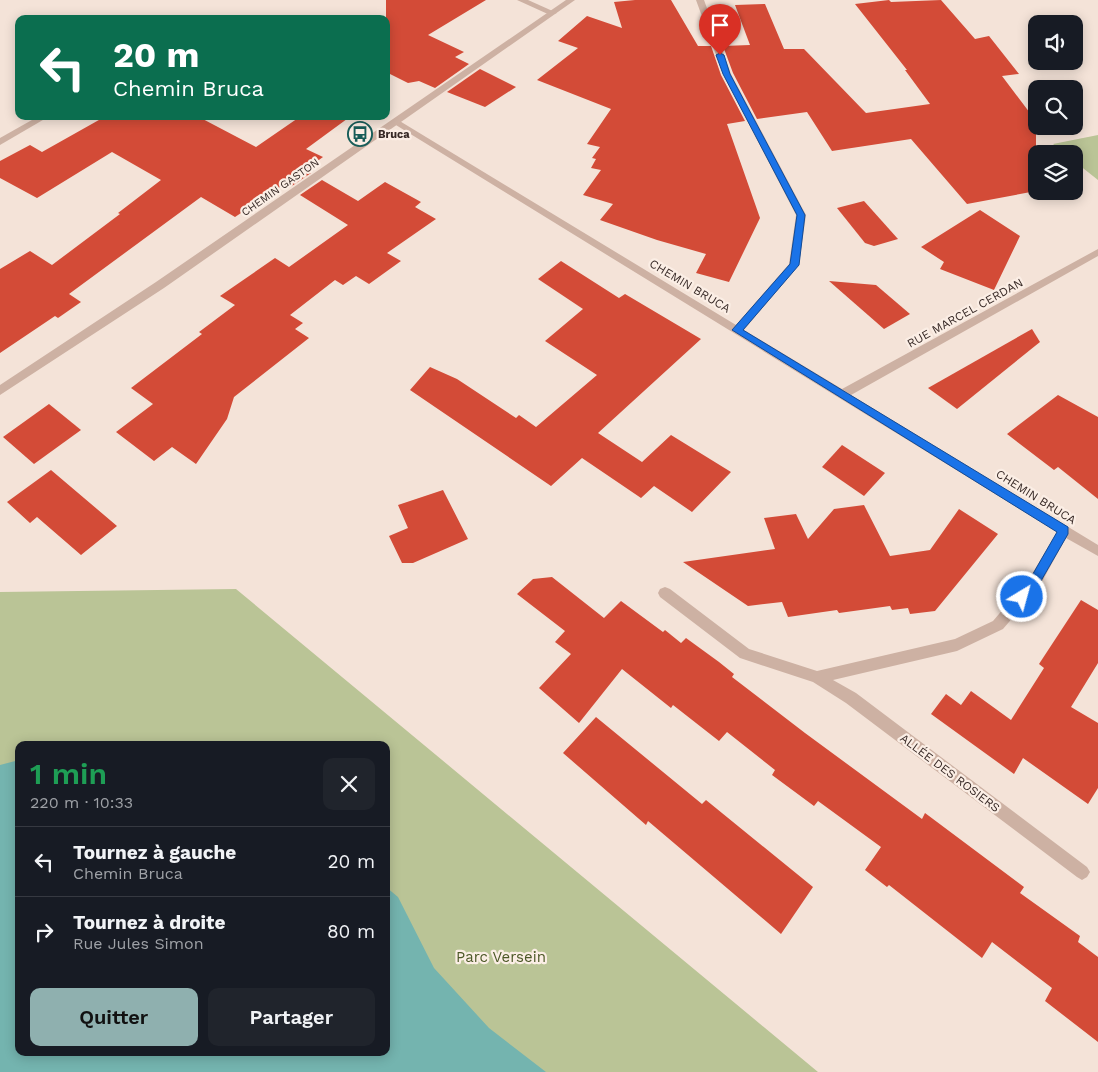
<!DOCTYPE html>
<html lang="fr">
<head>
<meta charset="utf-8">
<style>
  body { margin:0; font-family:"Work Sans",sans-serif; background:#20242c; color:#f1f3f6; height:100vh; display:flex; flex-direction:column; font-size:19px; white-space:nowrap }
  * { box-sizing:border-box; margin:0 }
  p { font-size:16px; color:#9ea1a6 }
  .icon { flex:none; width:28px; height:28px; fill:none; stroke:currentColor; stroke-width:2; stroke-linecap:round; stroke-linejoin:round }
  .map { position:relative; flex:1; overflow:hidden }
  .panel { position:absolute; left:15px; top:741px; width:375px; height:315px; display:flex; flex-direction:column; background:#171b24; border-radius:10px; box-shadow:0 2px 12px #0003 }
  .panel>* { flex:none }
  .top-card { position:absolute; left:15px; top:15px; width:375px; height:105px; border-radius:10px; box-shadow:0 2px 12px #0003; background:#0b6e4f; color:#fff; overflow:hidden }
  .tools { position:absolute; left:1028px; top:15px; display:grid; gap:10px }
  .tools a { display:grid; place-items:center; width:55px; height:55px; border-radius:10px; background:#171b24; box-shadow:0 2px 12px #0003; font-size:25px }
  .pin { position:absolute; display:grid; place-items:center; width:42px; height:42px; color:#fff; margin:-51px -21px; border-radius:50% 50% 50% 0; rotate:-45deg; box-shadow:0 0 5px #0007 }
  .pin .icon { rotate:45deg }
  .me { position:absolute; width:55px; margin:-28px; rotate:37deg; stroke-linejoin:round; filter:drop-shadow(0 0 4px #0008) }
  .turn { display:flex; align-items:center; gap:18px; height:105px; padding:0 15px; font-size:22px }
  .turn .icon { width:65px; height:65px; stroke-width:2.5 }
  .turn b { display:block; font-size:35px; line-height:42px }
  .round { display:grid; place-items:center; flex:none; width:52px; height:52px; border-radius:10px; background:#20242c }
  .headline { display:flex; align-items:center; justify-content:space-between; height:85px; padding:0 15px }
  h1 { font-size:30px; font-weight:600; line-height:38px; color:#1e9e55 }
  .cta { display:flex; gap:10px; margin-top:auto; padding:10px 15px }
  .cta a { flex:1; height:58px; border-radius:10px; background:#8fb0af; color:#111; font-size:20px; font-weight:600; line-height:58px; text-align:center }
  .cta a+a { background:#20242c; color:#f1f3f6 }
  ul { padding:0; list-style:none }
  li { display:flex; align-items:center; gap:15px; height:70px; padding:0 15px; border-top:1px solid #363941 }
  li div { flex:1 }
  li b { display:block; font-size:19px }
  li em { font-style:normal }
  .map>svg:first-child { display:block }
  .green { fill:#bac496; fill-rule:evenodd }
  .water { fill:#74b4af }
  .building { fill:#d34b37 }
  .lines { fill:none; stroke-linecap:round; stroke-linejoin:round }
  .service { fill:#cdb1a3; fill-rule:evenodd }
  .minor { fill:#cdb1a3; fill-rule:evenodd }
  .tertiary { fill:#cdb1a3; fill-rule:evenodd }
  .route { fill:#1a73e8; stroke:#114b97 }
  .labels { text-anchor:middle; stroke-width:4.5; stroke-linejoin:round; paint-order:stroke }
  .far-poi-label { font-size:11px; font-weight:bold; fill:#372926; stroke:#fbeee5; text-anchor:start }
  .far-street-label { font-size:11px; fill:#372926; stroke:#fbeee5 }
  .street-label { font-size:12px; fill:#372926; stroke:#fbeee5 }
  .near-park-label { font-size:15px; fill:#4c5827; stroke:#fbeee5 }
</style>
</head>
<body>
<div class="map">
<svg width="1098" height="1072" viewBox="0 0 1098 1072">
  <rect width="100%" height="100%" fill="#f4e3d8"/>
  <g class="green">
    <path d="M1098,135V180L1074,161V154H1065L1053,144Z"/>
    <path d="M236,589L818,1072H0V592ZM19,745H386V1052H19Z"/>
  </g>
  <path class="water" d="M19,760V1052H386V887L398,897L434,968L489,1028L546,1072H0V765Z"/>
  <g class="building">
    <path d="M386,0H486L428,35L464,52L455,57L469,64L435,88L419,81L408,83L386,72Z"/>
    <path d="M635,0H671L698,46H711L721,75L745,121L727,124L760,218L729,282L696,273L706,254L657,240L600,220L613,204L583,195L601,170L591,168L596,159L592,158L600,147L587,144L611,109L537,80L578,48L558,41L587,16L622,28L614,2Z"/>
    <path d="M889,0L891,2L941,0L975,39L989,36L1019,74L1002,76L1036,121V126L1043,129L1032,130L1036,134V191L967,204L911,139L832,151L807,112L757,119L733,73L723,46L750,45L735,5L765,4L784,49H804L866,113L930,104L905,70H907L855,4Z"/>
    <path d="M480,69L516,87L485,107L447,92Z"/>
    <path d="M106,116H197L256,147L301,116H351L306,149L323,157L305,170L311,173L289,188L295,177L235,217L201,197L69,294L81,302L58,318L55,316L0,353V269L30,251L52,265L120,214L118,213L161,180L112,152L37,198L0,178V161L30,145L42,152Z"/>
    <path d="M322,180L358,201L385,182L421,202L415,207L436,219L387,253L401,261L369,284L356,276L343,285L335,280L290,315L303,323L295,329L309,338L234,397L227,419L196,464L172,447L154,461L116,432L153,404L131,388L202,334L199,332L235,305L220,296L275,258L289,267L348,225L300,195Z"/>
    <path d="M864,201L898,239L874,246L865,243L837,208Z"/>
    <path d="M980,210L1020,236L994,290L940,269L944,262L921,247Z"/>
    <path d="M561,261L619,298L625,294L701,339L598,433L642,462L671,435L731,472L692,512L654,486L641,498L582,458L551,486L410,390L430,367L457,379L516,418L519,415L536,427L597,375L545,341L583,309L538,279Z"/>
    <path d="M829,281L876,285L910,314L884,329Z"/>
    <path d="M1032,329L1040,342L957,409L928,388Z"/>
    <path d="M1058,395L1098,417V499L1058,467L1054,470L1007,434Z"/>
    <path d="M49,404L81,430L34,464L3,437Z"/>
    <path d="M842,445L885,473L864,496L822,467Z"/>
    <path d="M51,470L117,526L81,555L37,517L30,523L7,502Z"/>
    <path d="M443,490L468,539L413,563H402L389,536L408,528L398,505Z"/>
    <path d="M864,505L890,556L930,550L959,509L998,534L935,611L910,614L908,608L892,610L890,606L839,613L837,610L788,617L782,602L748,606L683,562L775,549L764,518L796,514L808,539L834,509Z"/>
    <path d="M552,577L604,618L621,601L663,632L665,630L681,643L686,638L719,662L734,674L732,677L805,733L922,819L925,813L1024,887L1020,893L1080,936L1078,942L1098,957V1042L1045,1001L1052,988L992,942L982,958L889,885L887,887L865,870L881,847L818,801L814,806L772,775L775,770L727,732L719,741L673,705L671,708L622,669L579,723L539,688L571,654L555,642L565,631L517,594L533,579Z"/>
    <path d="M1081,600L1098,610V663L1071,707L1098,723V788L1088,804L1023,758L1014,774L931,714L946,694L961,705L971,691L1011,720L1044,668L1039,664Z"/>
    <path d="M596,717L702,804L706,800L813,887L781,934L648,821L646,825L563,753Z"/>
  </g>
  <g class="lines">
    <path class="service" d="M517,0H528L557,13L550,15Z"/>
    <g class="minor">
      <path d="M696,0H704L731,74L806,215L799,265L744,330L842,389L1098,249V256L851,395L1098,545V556L1066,538L1039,587L1003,629L957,651L833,680L856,693L1087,867L1090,872L1087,877L1082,880L1077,877L846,703L813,682L740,658L660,597L658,593L660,589L665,587L670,589L749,649L817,671L955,639L993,621L1029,579L1057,532L391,122L398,120L736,325L789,264L796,215L723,74Z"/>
      <path d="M39,116L48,117L0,145V138Z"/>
    </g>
    <path class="tertiary" d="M566,0H575L164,288L0,395V385L156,282Z"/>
  </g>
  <path class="route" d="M720,53L724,55L730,74L805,215L799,265L743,330L1068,527V534L1038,586L1026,600H1018L1016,597L1030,579L1057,532L732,330L790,264L797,215L723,74L716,55Z"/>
  <defs>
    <symbol id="bus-ring" viewBox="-11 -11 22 22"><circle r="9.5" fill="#fbeee5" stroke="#175d59" stroke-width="1.5"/><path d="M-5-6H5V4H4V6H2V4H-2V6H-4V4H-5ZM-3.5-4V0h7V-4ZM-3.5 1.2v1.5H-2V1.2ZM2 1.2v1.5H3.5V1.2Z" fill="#175d59"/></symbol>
  </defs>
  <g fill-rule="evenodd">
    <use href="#bus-ring" x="346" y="120" width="28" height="28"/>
  </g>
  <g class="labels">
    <g class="far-poi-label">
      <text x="378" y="138">Bruca</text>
    </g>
    <g class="far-street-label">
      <text transform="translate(280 187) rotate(-35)" y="4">CHEMIN GASTON</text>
    </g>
    <g class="street-label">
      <text transform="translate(690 286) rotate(31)" y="4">CHEMIN BRUCA</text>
      <text transform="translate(965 313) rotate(-29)" y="4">RUE MARCEL CERDAN</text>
      <text transform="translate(1036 497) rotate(32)" y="4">CHEMIN BRUCA</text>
      <text transform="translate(950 773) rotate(37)" y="4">ALLÉE DES ROSIERS</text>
    </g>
    <g class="near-park-label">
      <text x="501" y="962">Parc Versein</text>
    </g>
  </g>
</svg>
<div class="tools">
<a><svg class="icon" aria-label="sound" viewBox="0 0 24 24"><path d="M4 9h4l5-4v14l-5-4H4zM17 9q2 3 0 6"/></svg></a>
<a><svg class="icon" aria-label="search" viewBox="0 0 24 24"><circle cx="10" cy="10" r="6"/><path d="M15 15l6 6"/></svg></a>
<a><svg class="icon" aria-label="layers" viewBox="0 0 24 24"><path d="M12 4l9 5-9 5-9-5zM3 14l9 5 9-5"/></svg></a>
</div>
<div class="pin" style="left:720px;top:55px;background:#d93025"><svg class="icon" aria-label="arrive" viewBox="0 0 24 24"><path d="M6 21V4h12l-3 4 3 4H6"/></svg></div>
<svg class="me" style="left:1022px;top:597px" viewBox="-20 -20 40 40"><circle r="17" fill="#1a73e8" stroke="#fff" stroke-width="3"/><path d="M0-11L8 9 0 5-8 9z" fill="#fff"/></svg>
<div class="top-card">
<div class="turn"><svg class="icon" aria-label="left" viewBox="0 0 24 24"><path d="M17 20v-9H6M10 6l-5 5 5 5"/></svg><div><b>20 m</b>Chemin Bruca</div></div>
</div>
<section class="panel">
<div class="headline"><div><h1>1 min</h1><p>220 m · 10:33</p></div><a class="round"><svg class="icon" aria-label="close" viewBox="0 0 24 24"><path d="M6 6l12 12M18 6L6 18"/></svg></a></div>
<ul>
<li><svg class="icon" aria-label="left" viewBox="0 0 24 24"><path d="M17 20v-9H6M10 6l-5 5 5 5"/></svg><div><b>Tournez à gauche</b><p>Chemin Bruca</p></div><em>20 m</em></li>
<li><svg class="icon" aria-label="right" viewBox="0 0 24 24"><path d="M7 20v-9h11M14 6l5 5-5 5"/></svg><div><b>Tournez à droite</b><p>Rue Jules Simon</p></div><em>80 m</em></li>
</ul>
<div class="cta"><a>Quitter</a><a>Partager</a></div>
</section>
</div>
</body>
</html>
